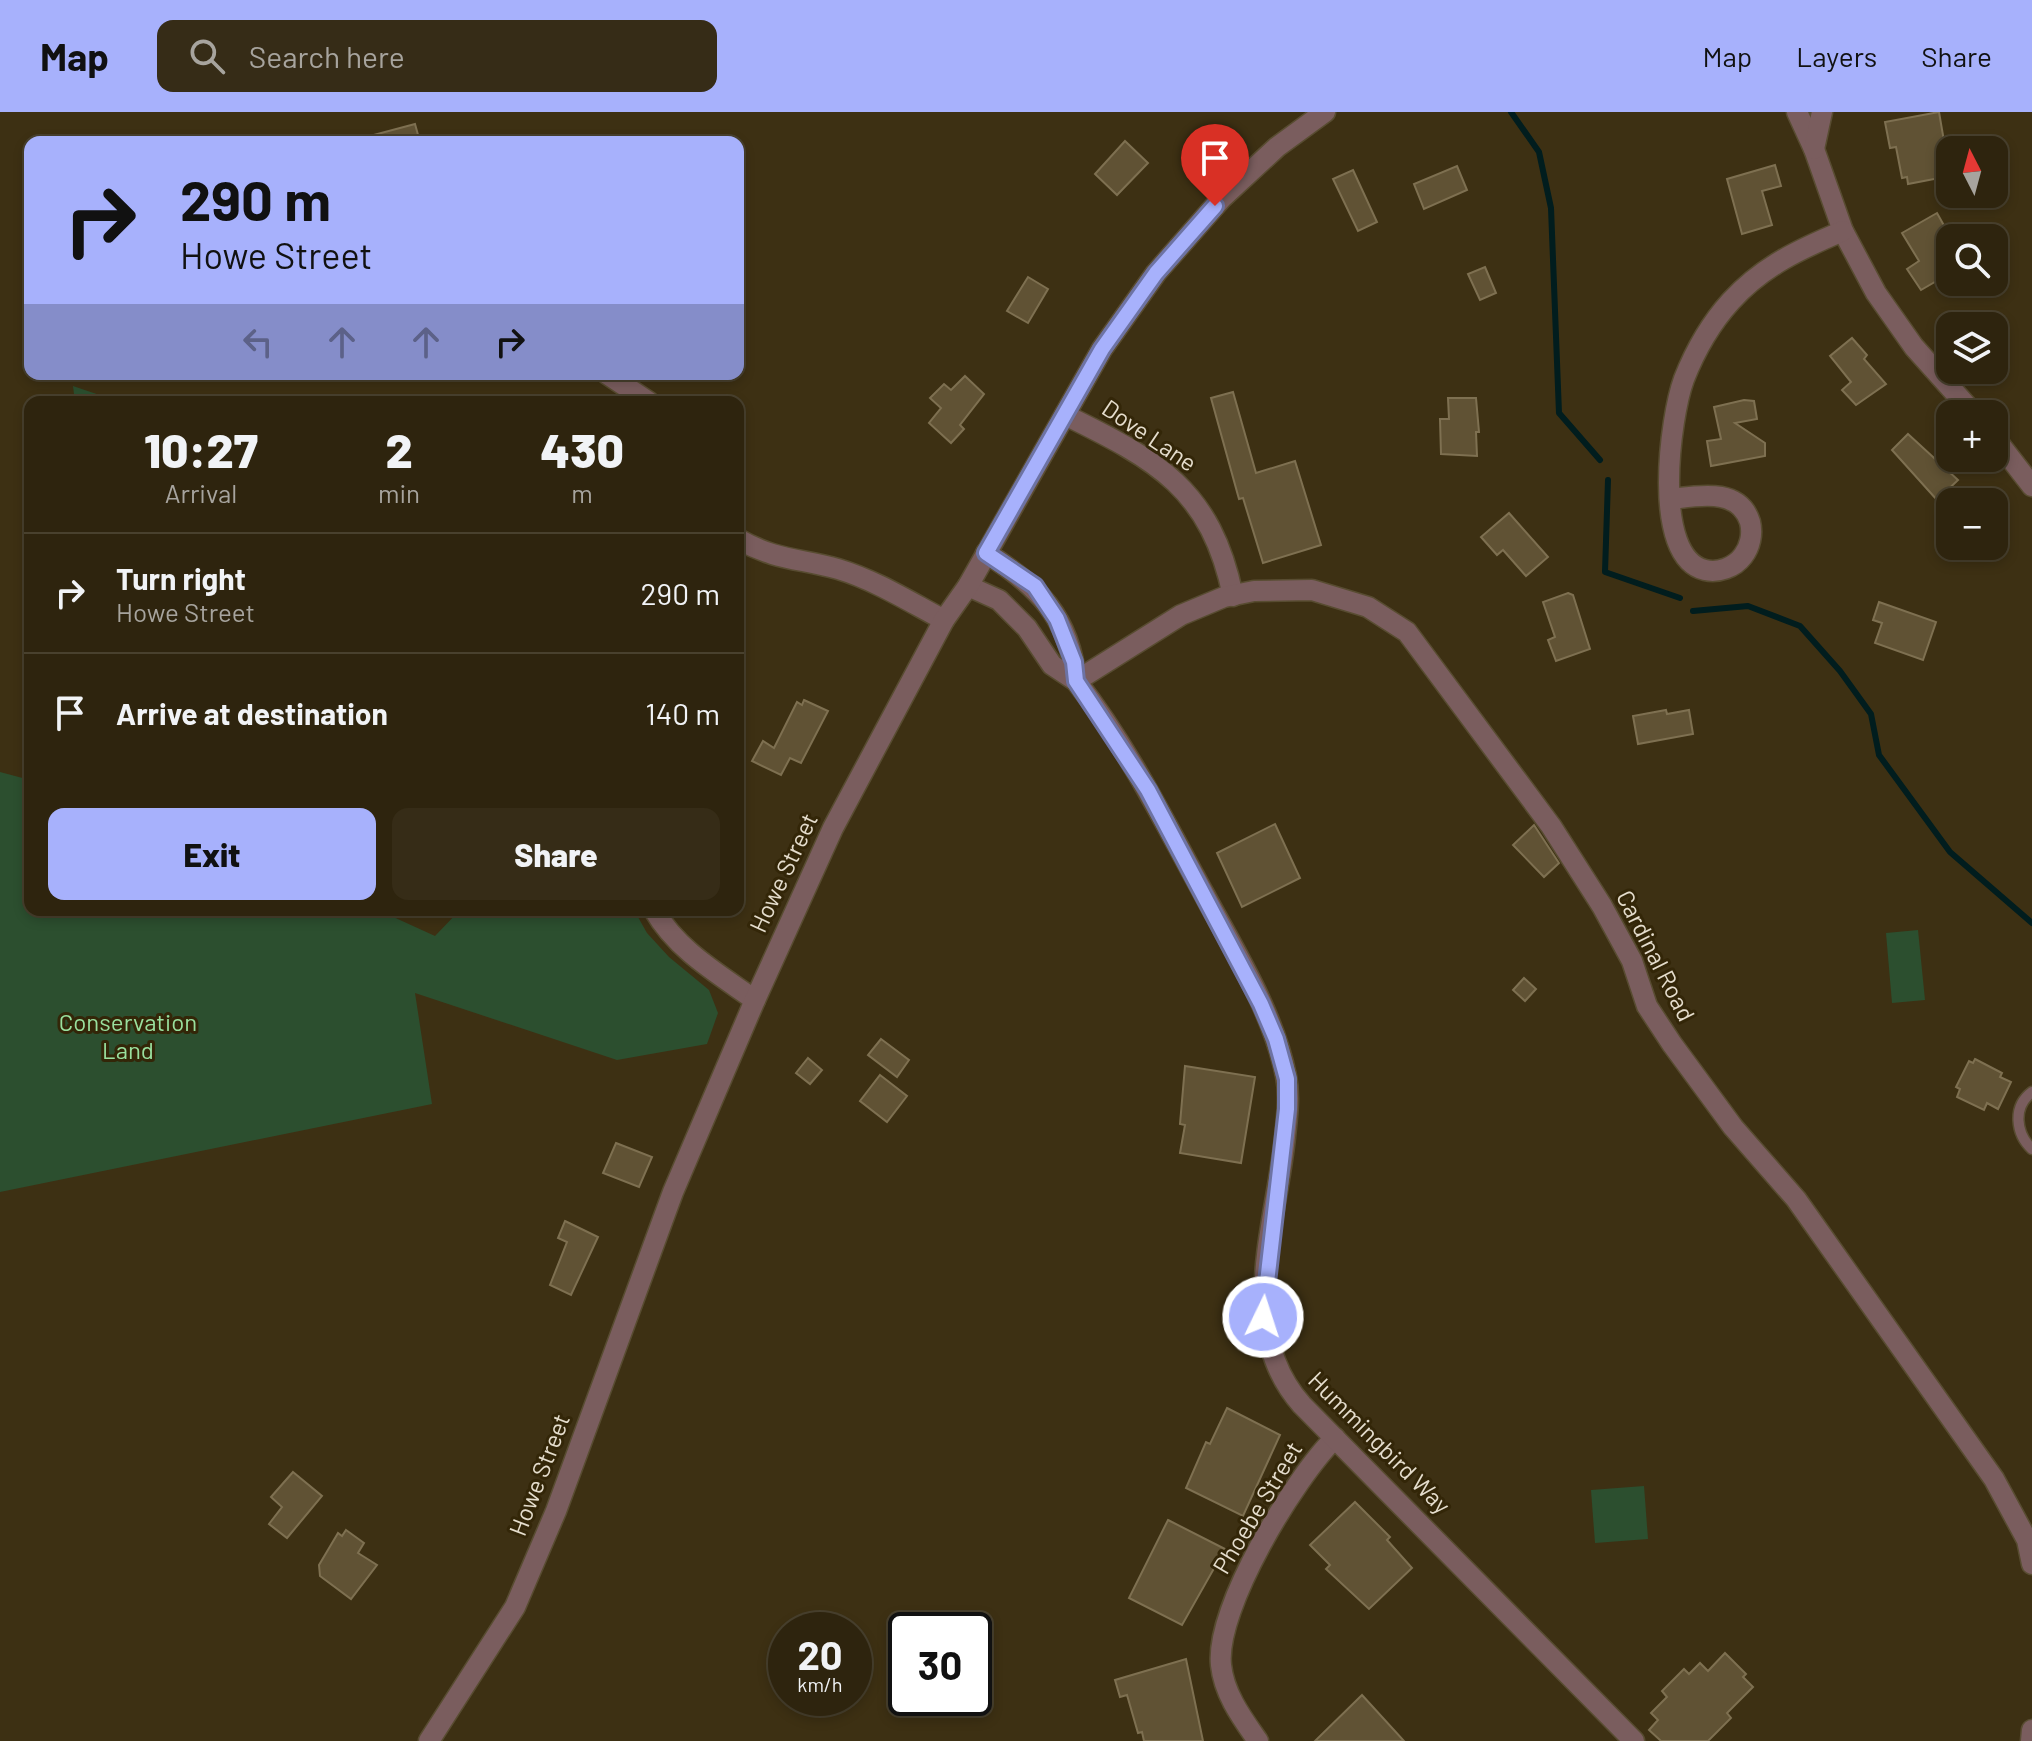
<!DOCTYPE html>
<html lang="en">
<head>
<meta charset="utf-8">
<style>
  body { margin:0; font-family:Barlow,sans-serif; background:#362c17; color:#f1f3f6; height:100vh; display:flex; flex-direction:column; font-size:30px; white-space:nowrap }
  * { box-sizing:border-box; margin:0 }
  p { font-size:26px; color:#a7a49e }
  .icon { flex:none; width:44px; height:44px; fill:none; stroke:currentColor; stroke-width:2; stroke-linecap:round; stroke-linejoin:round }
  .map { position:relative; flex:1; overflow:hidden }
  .sheet { position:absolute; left:24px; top:284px; width:720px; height:520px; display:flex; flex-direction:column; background:#2e240e; border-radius:16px; box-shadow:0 4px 12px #0003,0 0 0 2px #49412e }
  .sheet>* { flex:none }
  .hud { position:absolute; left:24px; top:24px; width:720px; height:244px; border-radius:16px; box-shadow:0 4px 12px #0003,0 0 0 2px #49412e; background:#a7b1fc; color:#111; overflow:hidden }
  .needle { width:52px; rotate:354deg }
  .fabs { position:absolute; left:1936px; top:24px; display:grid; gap:16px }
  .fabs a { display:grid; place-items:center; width:72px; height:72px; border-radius:16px; background:#2e240e; box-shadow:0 4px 12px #0003,0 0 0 2px #49412e; font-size:40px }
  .speed { position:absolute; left:768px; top:1500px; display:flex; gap:16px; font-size:40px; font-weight:700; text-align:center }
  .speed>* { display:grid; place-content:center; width:104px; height:104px; border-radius:50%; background:#2e240e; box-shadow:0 4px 12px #0003,0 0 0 2px #49412e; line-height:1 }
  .speed small { font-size:20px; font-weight:400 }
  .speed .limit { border:4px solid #111; border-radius:12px; background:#fff; color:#111 }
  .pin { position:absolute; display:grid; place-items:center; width:68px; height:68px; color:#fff; margin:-82px -34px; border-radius:50% 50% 50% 0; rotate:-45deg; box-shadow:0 0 8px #0007 }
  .pin .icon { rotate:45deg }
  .me { position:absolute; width:88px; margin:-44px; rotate:4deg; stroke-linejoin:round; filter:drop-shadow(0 0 6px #0008) }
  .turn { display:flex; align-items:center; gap:28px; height:168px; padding:0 24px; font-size:36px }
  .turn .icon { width:104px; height:104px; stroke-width:2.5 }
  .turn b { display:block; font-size:56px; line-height:68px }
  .lanes { display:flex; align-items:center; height:76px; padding:0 24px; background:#0003; justify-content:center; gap:40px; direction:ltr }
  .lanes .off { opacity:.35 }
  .eta { display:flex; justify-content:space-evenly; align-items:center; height:136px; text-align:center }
  .eta b { font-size:48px; font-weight:800; line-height:56px }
  .cta { display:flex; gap:16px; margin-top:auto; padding:16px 24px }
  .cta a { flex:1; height:92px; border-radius:16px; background:#a7b1fc; color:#111; font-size:32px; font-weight:800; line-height:92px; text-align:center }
  .cta a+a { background:#362c17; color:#f1f3f6 }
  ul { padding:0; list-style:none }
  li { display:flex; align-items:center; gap:24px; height:120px; padding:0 24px; border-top:2px solid #49412e }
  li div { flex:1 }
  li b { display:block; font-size:30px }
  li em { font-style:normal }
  header { display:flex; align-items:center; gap:48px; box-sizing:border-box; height:112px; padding:0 40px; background:#a7b1fc; color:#111 }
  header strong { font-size:38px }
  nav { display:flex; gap:44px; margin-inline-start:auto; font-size:28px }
  .search { width:560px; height:72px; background:#362c17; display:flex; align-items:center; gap:20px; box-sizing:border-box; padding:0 28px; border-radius:16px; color:#a7a49e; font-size:30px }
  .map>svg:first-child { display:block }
  .green { fill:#2c4f2f }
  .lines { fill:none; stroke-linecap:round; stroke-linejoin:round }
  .stream { stroke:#011d1e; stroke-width:6 }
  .building { fill:#605234; stroke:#7e7051; stroke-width:2 }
  .service-casing { stroke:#584c31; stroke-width:13 }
  .minor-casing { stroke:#584c31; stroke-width:23 }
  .tertiary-casing { stroke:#584c31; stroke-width:23 }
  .service { stroke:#7a5d5e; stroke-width:10 }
  .minor { stroke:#7a5d5e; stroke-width:20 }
  .tertiary { stroke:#7a5d5e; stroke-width:20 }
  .route-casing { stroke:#6d73a4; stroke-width:20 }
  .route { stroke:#a7b1fc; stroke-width:14 }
  .labels { text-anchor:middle; stroke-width:6; stroke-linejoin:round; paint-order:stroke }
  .street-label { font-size:24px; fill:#e5ddcd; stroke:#332608 }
  .park-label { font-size:24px; fill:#99e09e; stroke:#332608 }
</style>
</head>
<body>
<header>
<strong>Map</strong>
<div class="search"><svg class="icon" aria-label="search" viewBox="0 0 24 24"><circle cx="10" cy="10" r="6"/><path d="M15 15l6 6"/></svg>Search here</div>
<nav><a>Map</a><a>Layers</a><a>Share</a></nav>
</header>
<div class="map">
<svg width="2032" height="1629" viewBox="0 0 2032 1629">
  <rect width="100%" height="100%" fill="#3d3013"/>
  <g class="green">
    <path d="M73,274L120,290H75Z"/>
    <path d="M0,660L30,668V798H378L435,824L460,798H634L647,821L669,845L709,878L718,901L707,932L617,948L415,881L432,992L0,1080Z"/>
    <path d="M1918,818L1925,888L1892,891L1886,821Z"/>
    <path d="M1644,1374L1648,1427L1595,1431L1591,1378Z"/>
  </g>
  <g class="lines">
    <g class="stream">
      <path d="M1511,0L1539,40L1551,96L1559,301L1600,348"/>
      <path d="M1608,368L1605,460L1680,486"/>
      <path d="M1693,499L1748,494L1800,514L1840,559L1871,602L1879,643L1950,740L2032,811"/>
    </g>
  </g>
  <g class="building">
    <path d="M1939,0L1950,64L1908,72L1907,65L1902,66L1896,35L1890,36L1885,10Z"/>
    <path d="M415,12L420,30H366V25Z"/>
    <path d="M1125,29L1148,51L1117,83L1095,62Z"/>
    <path d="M1775,53L1781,74L1762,79L1772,113L1742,122L1727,67Z"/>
    <path d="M1457,54L1467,78L1424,97L1414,72Z"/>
    <path d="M1353,58L1377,110L1358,119L1333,67Z"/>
    <path d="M1937,101L1947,119L1942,122L1950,135V157L1944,160L1945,164L1921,178L1907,157L1919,149L1902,121Z"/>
    <path d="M1485,155L1496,181L1480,188L1468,162Z"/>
    <path d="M1028,165L1048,177L1028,211L1007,199Z"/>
    <path d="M1852,226L1867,243L1864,247L1886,272L1856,293L1842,278L1851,270L1830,244Z"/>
    <path d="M965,264L984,282L960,313L964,317L951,331L929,311L941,296L930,286L944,272L951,278Z"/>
    <path d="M1233,280L1256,361L1295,349L1321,433L1263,451L1243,386L1239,387L1211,286Z"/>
    <path d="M1448,286H1476L1479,320H1476L1477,344L1441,342L1440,307H1449Z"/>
    <path d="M1744,288L1754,289L1757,307L1735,311L1765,331V344L1711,354L1707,329L1721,327L1714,295Z"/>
    <path d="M1908,322L1958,368L1937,388L1892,338Z"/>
    <path d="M1509,401L1548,445L1526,464L1503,438L1497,443L1481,425Z"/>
    <path d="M1568,481L1573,483L1590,537L1556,549L1548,528L1555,525L1543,490Z"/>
    <path d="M1879,490L1936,510L1923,548L1875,531L1882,511L1873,508Z"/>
    <path d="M804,588L828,599L801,651L790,646L781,663L752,649L763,629L774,636L797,590L802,593Z"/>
    <path d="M1666,598L1667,602L1689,598L1693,622L1638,632L1633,604Z"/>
    <path d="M1275,712L1300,766L1242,795L1217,741Z"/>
    <path d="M1534,713L1559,751L1544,765L1513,733Z"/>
    <path d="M1524,866L1536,877L1525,889L1513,878Z"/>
    <path d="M881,927L909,948L897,965L868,943Z"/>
    <path d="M808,946L822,958L810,972L796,961Z"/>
    <path d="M1975,947L2002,961L2000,965L2011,970L1998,997L1987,991L1984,998L1957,985L1960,977L1956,975L1969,949L1973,951Z"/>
    <path d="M1185,954L1255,965L1241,1051L1180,1041L1185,1013L1180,1012Z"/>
    <path d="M880,963L907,984L887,1010L860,989Z"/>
    <path d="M616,1031L652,1045L639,1075L603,1061Z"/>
    <path d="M565,1109L598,1125L571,1183L550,1173L567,1130L558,1126Z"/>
    <path d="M1227,1296L1280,1323L1243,1404L1186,1376L1206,1330L1210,1332Z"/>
    <path d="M293,1360L322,1384L287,1426L269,1412L282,1395L271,1385Z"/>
    <path d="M1355,1390L1390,1425L1387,1428L1412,1456L1369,1497L1326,1457L1330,1453L1310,1433Z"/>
    <path d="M1168,1408L1225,1437L1182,1513L1129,1486Z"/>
    <path d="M346,1418L364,1431L358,1441L377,1453L351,1487L320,1464L319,1453L338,1421L342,1424Z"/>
    <path d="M1725,1541L1746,1562L1743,1565L1753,1575L1727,1601L1731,1606L1708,1629H1661L1649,1618L1658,1608L1651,1601L1667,1585L1662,1579L1684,1557L1689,1562L1700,1551L1708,1559Z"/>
    <path d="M1186,1547L1203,1629H1144L1142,1620L1138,1621L1127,1583L1120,1585L1115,1568Z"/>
    <path d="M1362,1583L1404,1629H1315Z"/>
  </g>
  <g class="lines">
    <defs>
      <path id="service" d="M2032,980C2012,995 2016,1022 2032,1037"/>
      <g id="minor">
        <path d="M1797,0L1814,37L1843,119L1876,181L1914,235L1974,302"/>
        <path d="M1814,37L1822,0"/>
        <path d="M607,262L649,290"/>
        <path d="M1065,303C1157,348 1211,377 1233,484"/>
        <path d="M1994,325L2032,374"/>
        <path d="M1671,387C1698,384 1739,375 1750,410C1753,422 1750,435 1743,444C1734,456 1718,461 1705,458C1651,445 1670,305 1684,267C1695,239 1711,211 1731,189C1763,154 1800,137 1843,119"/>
        <path d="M738,427C777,449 799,446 838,457C875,468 910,490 944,508"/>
        <path d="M968,474L999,488L1027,516L1052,553L1076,569C1070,505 1037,473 986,441"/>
        <path d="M654,798C677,838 717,861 755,888"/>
        <path d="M1258,1629C1242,1606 1224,1582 1221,1553C1215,1496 1295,1365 1335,1326"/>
        <path d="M1634,1629L1302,1293C1235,1218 1276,1114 1285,1025C1287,1005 1290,984 1286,964C1273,900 1235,840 1204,782C1164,709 1127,634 1076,569L1181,503L1224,485L1254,479L1312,478L1368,495L1407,520L1551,714L1602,794L1632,849L1647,894L1672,932L1733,1015L1796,1087L1994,1367L2027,1428L2032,1452"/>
        <path d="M2031,1629L2032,1618"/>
      </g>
      <path id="tertiary" d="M429,1629L515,1495L556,1399L673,1080L755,888L833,716L944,508L968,474L1102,237L1156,161L1222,86L1277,35L1325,0"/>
    </defs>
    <use href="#service" class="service-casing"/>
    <use href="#minor" class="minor-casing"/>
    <use href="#tertiary" class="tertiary-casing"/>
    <use href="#service" class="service"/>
    <use href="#minor" class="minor"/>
    <use href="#tertiary" class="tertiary"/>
  </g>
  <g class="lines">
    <defs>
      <path id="route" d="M1215,94L1156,161L1102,237L986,441L1035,474L1057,507L1074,550L1076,569L1148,678L1261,892L1276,927L1287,967V997L1263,1205"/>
    </defs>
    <use href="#route" class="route-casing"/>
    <use href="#route" class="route"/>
  </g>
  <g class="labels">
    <g class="street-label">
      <text transform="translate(1149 324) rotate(34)" y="8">Dove Lane</text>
      <text transform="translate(784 761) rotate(-65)" y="8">Howe Street</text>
      <text transform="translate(1655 844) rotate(63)" y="8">Cardinal Road</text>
      <text transform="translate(1379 1331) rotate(45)" y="8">Hummingbird Way</text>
      <text transform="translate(540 1363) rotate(-69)" y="8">Howe Street</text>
      <text transform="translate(1258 1396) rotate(-59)" y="8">Phoebe Street</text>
    </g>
    <g class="park-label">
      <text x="128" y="919">Conservation<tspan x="128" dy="28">Land</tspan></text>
    </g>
  </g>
</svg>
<div class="fabs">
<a><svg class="needle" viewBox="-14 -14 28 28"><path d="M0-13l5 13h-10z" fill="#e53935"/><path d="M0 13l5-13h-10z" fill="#a7a49e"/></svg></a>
<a><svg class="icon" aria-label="search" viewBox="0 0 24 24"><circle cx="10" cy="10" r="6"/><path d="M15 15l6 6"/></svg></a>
<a><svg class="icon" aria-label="layers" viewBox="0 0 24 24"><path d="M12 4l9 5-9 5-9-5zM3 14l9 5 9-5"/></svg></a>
<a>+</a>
<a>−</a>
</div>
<div class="speed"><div>20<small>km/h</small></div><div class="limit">30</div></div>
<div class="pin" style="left:1215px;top:94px;background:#d93025"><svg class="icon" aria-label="arrive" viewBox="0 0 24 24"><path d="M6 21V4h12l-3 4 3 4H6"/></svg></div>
<svg class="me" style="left:1263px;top:1205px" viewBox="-20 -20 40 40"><circle r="17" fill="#a7b1fc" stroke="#fff" stroke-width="3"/><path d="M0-11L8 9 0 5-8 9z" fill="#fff"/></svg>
<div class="hud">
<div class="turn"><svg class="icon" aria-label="right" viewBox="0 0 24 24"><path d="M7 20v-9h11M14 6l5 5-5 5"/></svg><div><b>290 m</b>Howe Street</div></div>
<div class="lanes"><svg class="icon off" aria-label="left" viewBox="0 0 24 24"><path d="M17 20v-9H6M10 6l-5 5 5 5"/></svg><svg class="icon off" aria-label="ahead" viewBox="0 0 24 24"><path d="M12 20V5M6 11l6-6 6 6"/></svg><svg class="icon off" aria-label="ahead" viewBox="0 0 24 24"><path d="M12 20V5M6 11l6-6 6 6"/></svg><svg class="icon" aria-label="right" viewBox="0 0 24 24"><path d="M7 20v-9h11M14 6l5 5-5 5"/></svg></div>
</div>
<section class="sheet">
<div class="eta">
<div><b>10:27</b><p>Arrival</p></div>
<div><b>2</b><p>min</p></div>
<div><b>430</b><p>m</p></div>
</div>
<ul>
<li><svg class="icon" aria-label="right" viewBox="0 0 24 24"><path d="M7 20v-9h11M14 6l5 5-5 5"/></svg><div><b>Turn right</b><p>Howe Street</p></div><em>290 m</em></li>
<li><svg class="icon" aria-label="arrive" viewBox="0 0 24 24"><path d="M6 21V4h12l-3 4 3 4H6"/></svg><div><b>Arrive at destination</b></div><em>140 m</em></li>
</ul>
<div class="cta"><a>Exit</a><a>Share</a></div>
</section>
</div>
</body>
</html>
